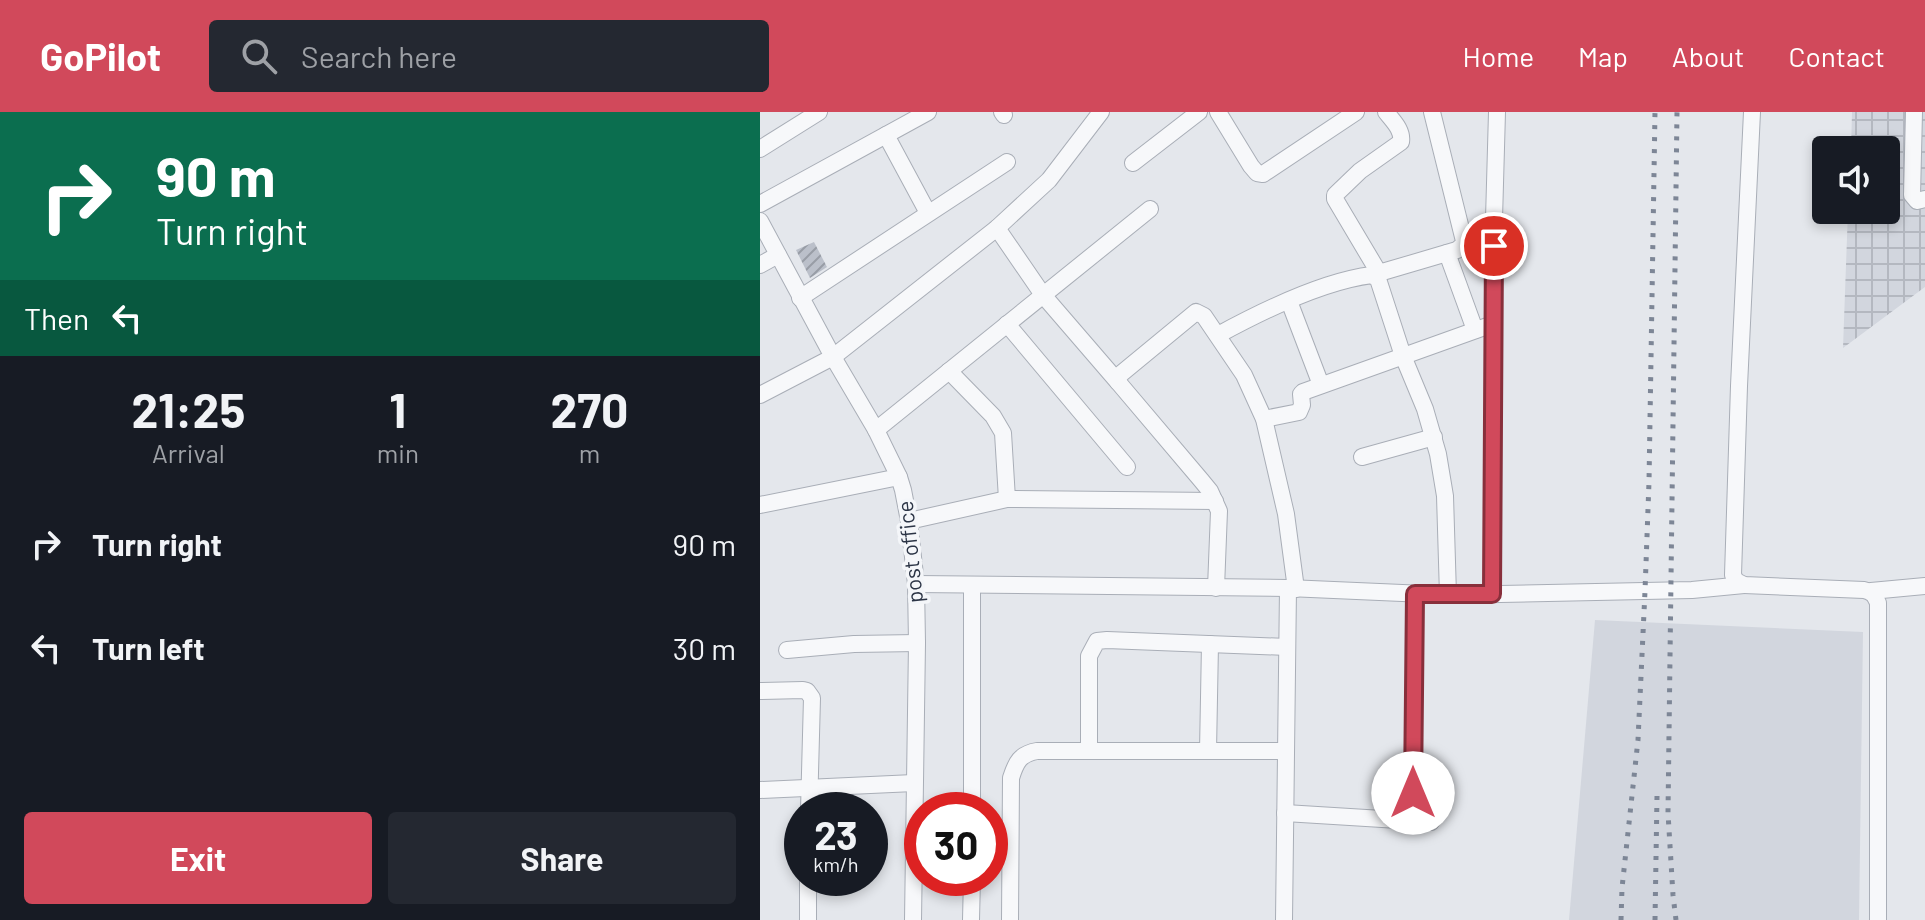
<!DOCTYPE html>
<html lang="en">
<head>
<meta charset="utf-8">
<style>
  body { margin:0; font-family:Barlow,sans-serif; background:#242831; color:#f1f3f6; height:100vh; display:flex; flex-direction:column; font-size:30px; white-space:nowrap }
  * { box-sizing:border-box; margin:0 }
  p { font-size:26px; color:#9ea1a6 }
  .icon { flex:none; width:44px; height:44px; fill:none; stroke:currentColor; stroke-width:2; stroke-linecap:round; stroke-linejoin:round }
  .map { position:relative; flex:1; overflow:hidden }
  .drawer { display:flex; flex-direction:column; background:#171b24; width:760px }
  .drawer>* { flex:none }
  .top-card { background:#0b6e4f; color:#fff; overflow:hidden }
  .controls { position:absolute; left:1052px; top:24px; display:grid; gap:16px }
  .controls a { display:grid; place-items:center; width:88px; height:88px; border-radius:8px; background:#171b24; box-shadow:0 4px 12px #0003; font-size:40px }
  .speed { position:absolute; left:24px; top:680px; display:flex; gap:16px; font-size:40px; font-weight:700; text-align:center }
  .speed>* { display:grid; place-content:center; width:104px; height:104px; border-radius:50%; background:#171b24; box-shadow:0 4px 12px #0003; line-height:1 }
  .speed small { font-size:20px; font-weight:400 }
  .speed .limit { border:12px solid #d22; background:#fff; color:#111 }
  .pin { position:absolute; display:grid; place-items:center; width:68px; height:68px; color:#fff; margin:-34px; border:4px solid #fff; border-radius:50%; box-shadow:0 2px 8px #0007 }
  .me { position:absolute; width:88px; margin:-44px; rotate:0deg; stroke-linejoin:round; filter:drop-shadow(0 0 6px #0008) }
  .turn { display:flex; align-items:center; gap:28px; height:168px; padding:0 24px; font-size:36px }
  .turn .icon { width:104px; height:104px; stroke-width:2.5 }
  .turn b { display:block; font-size:56px; line-height:68px }
  .then { display:flex; align-items:center; height:76px; padding:0 24px; background:#0003; gap:16px; font-size:30px }
  .eta { display:flex; justify-content:space-evenly; align-items:center; height:136px; text-align:center }
  .eta b { font-size:48px; font-weight:700; line-height:56px }
  .primary-button { display:flex; gap:16px; margin-top:auto; padding:16px 24px }
  .primary-button a { flex:1; height:92px; border-radius:8px; background:#d1495b; color:#fff; font-size:32px; font-weight:700; line-height:92px; text-align:center }
  .primary-button a+a { background:#242831; color:#f1f3f6 }
  ul { padding:0; list-style:none }
  li { display:flex; align-items:center; gap:24px; height:104px; padding:0 24px }
  li div { flex:1 }
  li b { display:block; font-size:30px }
  li em { font-style:normal }
  header { display:flex; align-items:center; gap:48px; box-sizing:border-box; height:112px; padding:0 40px; background:#d1495b; color:#fff }
  header strong { font-size:38px }
  nav { display:flex; gap:44px; margin-inline-start:auto; font-size:28px }
  .search { width:560px; height:72px; background:#242831; display:flex; align-items:center; gap:20px; box-sizing:border-box; padding:0 28px; border-radius:8px; color:#9ea1a6; font-size:30px }
  main { display:flex; flex:1; min-height:0 }
  .map>svg:first-child { display:block }
  .built { fill:#d2d6de }
  .industrial { fill:url(#industrial-grid) }
  .building { fill:url(#building-hatch) }
  .lines { fill:none; stroke-linecap:round; stroke-linejoin:round }
  .minor-casing { stroke:#a9aeb7; stroke-width:18 }
  .minor { stroke:#f7f8fa; stroke-width:16 }
  .rail { stroke:#7d8696; stroke-width:5; stroke-dasharray:4 8; stroke-linecap:butt }
  .route-casing { stroke:#882f3b; stroke-width:20 }
  .route { stroke:#d1495b; stroke-width:14 }
  .labels { text-anchor:middle; stroke-width:7; stroke-linejoin:round; paint-order:stroke }
  .street-label { font-size:22px; fill:#2b3445; stroke:#f4f6f9 }
</style>
</head>
<body>
<header>
<strong>GoPilot</strong>
<div class="search"><svg class="icon" aria-label="search" viewBox="0 0 24 24"><circle cx="10" cy="10" r="6"/><path d="M15 15l6 6"/></svg>Search here</div>
<nav><a>Home</a><a>Map</a><a>About</a><a>Contact</a></nav>
</header>
<main>
<section class="drawer">
<div class="top-card">
<div class="turn"><svg class="icon" aria-label="right" viewBox="0 0 24 24"><path d="M7 20v-9h11M14 6l5 5-5 5"/></svg><div><b>90 m</b>Turn right</div></div>
<div class="then">Then<svg class="icon" aria-label="left" viewBox="0 0 24 24"><path d="M17 20v-9H6M10 6l-5 5 5 5"/></svg></div>
</div>
<div class="eta">
<div><b>21:25</b><p>Arrival</p></div>
<div><b>1</b><p>min</p></div>
<div><b>270</b><p>m</p></div>
</div>
<ul>
<li><svg class="icon" aria-label="right" viewBox="0 0 24 24"><path d="M7 20v-9h11M14 6l5 5-5 5"/></svg><div><b>Turn right</b></div><em>90 m</em></li>
<li><svg class="icon" aria-label="left" viewBox="0 0 24 24"><path d="M17 20v-9H6M10 6l-5 5 5 5"/></svg><div><b>Turn left</b></div><em>30 m</em></li>
</ul>
<div class="primary-button"><a>Exit</a><a>Share</a></div>
</section>
<div class="map">
<svg width="1165" height="808" viewBox="0 0 1165 808">
  <defs>
    <pattern id="industrial-grid" width="8" height="8" patternUnits="userSpaceOnUse" patternTransform="scale(2)"><rect width="8" height="8" fill="#d2d6de"/><path d="M0 4h8M4 0v8" fill="none" stroke="#b4b8c0"/></pattern>
    <pattern id="building-hatch" width="6" height="6" patternUnits="userSpaceOnUse" patternTransform="scale(2)"><rect width="6" height="6" fill="#bbc0ca"/><path d="M-1 1l2-2M0 6l6-6M5 7l2-2" fill="none" stroke="#989da6"/></pattern>
  </defs>
  <rect width="100%" height="100%" fill="#e4e7ec"/>
  <path class="built" d="M835,508L1103,520L1099,808H809Z"/>
  <path class="industrial" d="M1092,0H1165V175L1083,236L1088,98H1126V38H1091Z"/>
  <path class="building" d="M54,130L67,155L50,166L36,138Z"/>
  <g class="lines">
    <defs>
      <g id="minor">
        <path d="M242,0L244,3"/>
        <path d="M458,0L491,54L497,61L503,62L596,0"/>
        <path d="M992,0L979,274L973,463L976,469L984,473L1104,478C1113,480 1115,484 1118,491V808"/>
        <path d="M1154,0L1152,83L1157,89L1165,87"/>
        <path d="M126,23L168,101"/>
        <path d="M0,37L59,0"/>
        <path d="M373,51L439,0"/>
        <path d="M0,92L168,0"/>
        <path d="M0,109L73,245L116,318L139,365L143,378L149,409L156,472L157,531L153,808"/>
        <path d="M237,116L283,183L358,270"/>
        <path d="M687,141L715,218"/>
        <path d="M0,153L18,143"/>
        <path d="M619,161L575,87V83L600,59L641,30C643,18 633,9 626,0"/>
        <path d="M612,163L697,138L703,133L704,129L672,0"/>
        <path d="M40,186L247,50"/>
        <path d="M529,189L561,273"/>
        <path d="M247,212L367,355"/>
        <path d="M458,223C502,199 563,169 612,163L618,167L643,244L665,297L678,342L685,384L688,483"/>
        <path d="M189,259L233,304L243,321L247,387"/>
        <path d="M0,283L73,245L237,116L289,68L341,0"/>
        <path d="M504,307L539,300L542,293L541,282L543,280L733,212"/>
        <path d="M116,318L390,97"/>
        <path d="M602,345L674,325"/>
        <path d="M0,393L139,365"/>
        <path d="M149,409L247,387L455,389"/>
        <path d="M156,472L528,476L688,483L932,478L984,473"/>
        <path d="M212,473V698"/>
        <path d="M456,476L459,399L450,379L441,368L358,270V266L362,261L436,200L444,204L484,263L504,307L526,402L536,477"/>
        <path d="M1111,479L1165,474"/>
        <path d="M732,482L734,107L737,0"/>
        <path d="M27,538L94,532L157,531"/>
        <path d="M0,579L43,578L47,579L52,586L49,698"/>
        <path d="M329,639V544L337,529L347,528L527,535"/>
        <path d="M448,639L450,532"/>
        <path d="M0,678L154,671"/>
        <path d="M525,701L671,710"/>
        <path d="M653,709L655,482"/>
        <path d="M48,808V766"/>
        <path d="M211,808L212,766"/>
        <path d="M250,808L251,666C256,650 260,642 277,639H526"/>
        <path d="M524,808L528,476"/>
      </g>
    </defs>
    <use href="#minor" class="minor-casing"/>
    <use href="#minor" class="minor"/>
    <g class="rail">
      <path d="M861,808L862,776L878,628L885,479L889,370L895,0"/>
      <path d="M895,808L897,684"/>
      <path d="M916,808L913,783L908,701L917,0"/>
    </g>
  </g>
  <g class="lines">
    <defs>
      <path id="route" d="M653,681L655,482H732L734,134"/>
    </defs>
    <use href="#route" class="route-casing"/>
    <use href="#route" class="route"/>
  </g>
  <g class="labels">
    <g class="street-label">
      <text transform="translate(150 440) rotate(-96)" y="8">post office</text>
    </g>
  </g>
</svg>
<div class="controls">
<a><svg class="icon" aria-label="sound" viewBox="0 0 24 24"><path d="M4 9h4l5-4v14l-5-4H4zM17 9q2 3 0 6"/></svg></a>
</div>
<div class="speed"><div>23<small>km/h</small></div><div class="limit">30</div></div>
<div class="pin" style="left:734px;top:134px;background:#d93025"><svg class="icon" aria-label="arrive" viewBox="0 0 24 24"><path d="M6 21V4h12l-3 4 3 4H6"/></svg></div>
<svg class="me" style="left:653px;top:681px" viewBox="-20 -20 40 40"><circle r="19" fill="#fff"/><path d="M0-13L10 11 0 6-10 11z" fill="#d1495b"/></svg>
</div>
</main>
</body>
</html>
